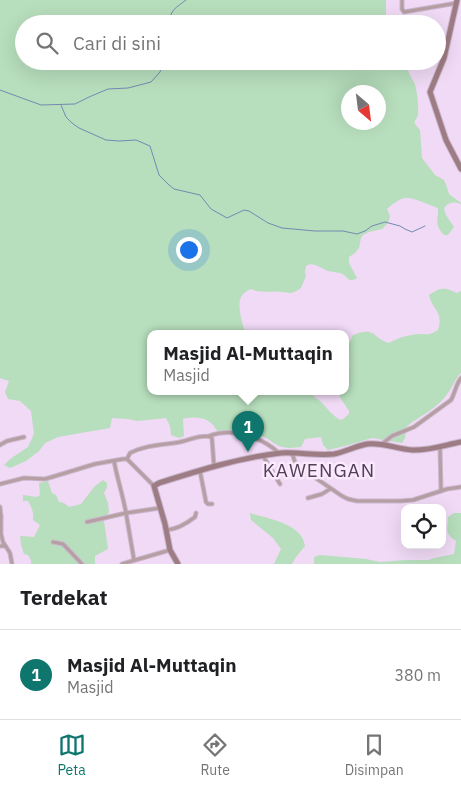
<!DOCTYPE html>
<html lang="id">
<head>
<meta charset="utf-8">
<style>
  body { margin:0; font-family:"IBM Plex Sans",sans-serif; background:#f2f2f2; color:#202124 }
  .controls { position:absolute; right:15px; bottom:15px; display:grid; overflow:hidden; border-radius:10px; box-shadow:0 5px 20px #0002 }
  .controls button { width:45px; height:45px; display:grid; place-items:center; padding:0; border:0; border-bottom:1px solid #e0e0e0; background:#fff; color:#202124; font:25px sans-serif }
  .compass { position:absolute; left:341px; top:85px; width:45px; height:45px; border-radius:50%; background:#fff; box-shadow:0 5px 20px #0002; rotate:152deg }
  .you { position:absolute; left:188px; top:249px; width:18px; height:18px; margin:-12px; border:4px solid #fff; border-radius:50%; background:#1a73e8; box-shadow:0 0 0 8px #1a73e833 }
  .badge { display:grid; place-items:center; width:32px; height:32px; border-radius:50%; background:#0f766e; color:#fff; font-size:16px; font-weight:700 }
  .pin { position:absolute; translate:-50% -41px; filter:drop-shadow(0 1px 2px #0008) }
  .pin::after { content:''; position:absolute; top:26px; width:18px; height:15px; background:inherit; clip-path:polygon(0 0,100% 0,50% 100%) }
  .popup { position:absolute; left:147px; top:330px; width:202px; height:65px; box-sizing:border-box; display:grid; place-content:center; border-radius:10px; background:#fff; filter:drop-shadow(0 1px 4px #0005); font-size:16px; white-space:nowrap; color:#757577 }
  .popup b { font-size:19px; color:#202124 }
  .popup::after { content:''; position:absolute; left:50%; top:100%; margin-left:-10px; border:10px solid transparent; border-top-color:#fff }
  .list { margin:0; padding:0; list-style:none }
  h2 { display:flex; justify-content:space-between; align-items:center; height:65px; margin:0; padding:0 20px; font-size:21px }
  h2 small { font-size:16px; font-weight:400; color:#757577 }
  .list li { display:grid; grid-template-columns:32px 1fr auto; gap:15px; align-items:center; box-sizing:border-box; height:90px; padding:0 20px; border-top:1px solid #e0e0e0 }
  .list b { display:block; font-size:19px; white-space:nowrap }
  .list p { margin:0; font-size:16px; white-space:nowrap; color:#757577 }
  .list em { font-size:16px; font-style:normal; color:#757577 }
  .icon { flex:none; width:28px; height:28px; fill:none; stroke:currentColor; stroke-width:2; stroke-linecap:round; stroke-linejoin:round }
  .map { position:relative; flex:none; width:461px; height:564px; overflow:hidden }
  .search { position:absolute; background:#fff; box-shadow:0 5px 20px #0002; left:15px; right:15px; top:15px; height:55px; display:flex; align-items:center; gap:12px; box-sizing:border-box; padding:0 18px; border-radius:28px; color:#757577; font-size:19px }
  .sheet { height:155px; background:#fff }
  nav { display:flex; justify-content:space-around; align-items:center; box-sizing:border-box; height:70px; border-top:1px solid #e0e0e0; background:#fff; font-size:14px; color:#757577 }
  nav a { display:grid; justify-items:center; gap:2px }
  nav .on { color:#0f766e }
  .map>svg:first-child { display:block }
  .green { fill:#b7debd; fill-rule:evenodd }
  .lines { fill:none; stroke-linecap:round; stroke-linejoin:round }
  .stream { stroke:#758ab1; stroke-width:1 }
  .street-casing { stroke:#c9b6cd; stroke-width:5 }
  .secondary-casing { stroke:#c9b6cd; stroke-width:7 }
  .street { stroke:#b69ea2; stroke-width:3 }
  .secondary { stroke:#9e7c83; stroke-width:5 }
  .labels { text-anchor:middle; stroke-width:5; stroke-linejoin:round; paint-order:stroke }
  .quarter-label { font-size:19px; letter-spacing:1px; fill:#524056; stroke:#fbe9fe }
</style>
</head>
<body>
<div class="map">
<svg width="461" height="564" viewBox="0 0 461 564">
  <rect width="100%" height="100%" fill="#f0daf5"/>
  <g class="green">
    <path d="M0 0H386V24H24V61L405 62C407 66 408 70 409 73 411 77 413 81 415 84 417 92 419 105 418 113 418 122 409 119 420 130L422 158 435 175 444 180 447 187 449 194 461 203V204C454 201 447 202 444 209L446 215 454 227 448 235H444C433 223 439 220 438 208 429 205 414 197 405 198 399 199 391 205 387 209L390 216 388 223 382 229 369 232 363 235 361 238 359 248 355 253 349 257V263L357 278C347 284 348 275 340 273 336 272 332 272 328 271 320 268 313 261 306 266L305 273 306 276 301 288C298 290 294 293 290 293 287 293 286 292 283 292 272 290 261 294 251 289 247 291 243 293 241 297 237 304 242 326 246 333H150V391H312C314 400 317 397 322 403 328 409 332 415 340 420L343 419 349 414V411L336 391H346V376C353 367 348 357 348 347 349 343 351 339 353 335 376 326 372 338 389 343 397 338 408 335 418 334 428 334 428 336 438 330 444 311 432 310 429 295 441 287 444 287 457 293L461 291V373C455 379 453 386 448 393 438 408 420 416 407 426L405 438 402 443 372 438 345 446 328 450 323 445 321 437 305 439 301 447C292 448 286 449 277 445 273 443 269 439 264 437 248 431 233 429 217 431 210 417 197 416 183 419L184 436 179 438 171 435 170 426 166 418 137 421 128 419 112 418 110 428 58 437 45 443 39 451 26 461 10 468 4 465 10 459 28 447 34 434 31 411 20 401 8 399 5 392 9 381 0 378ZM348 92H378V122H348Z"/>
    <path d="M103 480 107 483V487L104 493 108 503 109 512 104 521 108 549 95 556V564H31V560L28 555 24 554 21 545 20 536 34 537 40 525 33 520C34 513 32 508 28 501H23V495L37 497 40 495 39 483 48 481 52 493 56 495 59 502 64 503 69 507 81 504 95 486Z"/>
    <path d="M250 513C268 519 302 523 305 546L296 557 292 564H274L281 549 273 538 251 520Z"/>
    <path d="M454 513H461V564H314V557L320 555 366 559 380 562 407 560H428L434 558 454 554 456 541C444 533 448 530 448 517Z"/>
  </g>
  <g class="lines">
    <g class="stream">
      <path d="M169 24C170 9 176 8 186 0"/>
      <polyline points="0,90 41,105 75,104 89,97 108,89 128,88 151,82 160,72 163,61"/>
      <polyline points="61,105 66,117 72,123 79,128 106,140 119,141 136,140 150,146 159,175 168,184 174,189 200,195 211,209 227,218 244,210 249,211 268,223 282,228 315,231 343,231 357,234 365,231 372,226 385,222 400,226 405,229 412,232 425,226"/>
    </g>
    <g class="street-casing">
      <g id="street">
        <polyline points="402,0 402,9 404,12 457,3"/>
        <path d="M209 436C233 427 261 437 279 453"/>
        <path d="M382 444 392 436 414 427 451 400C455 393 456 384 461 378"/>
        <polyline points="0,445 7,441 24,437"/>
        <polyline points="440,447 441,491"/>
        <polyline points="292,453 295,462 301,468 342,496 348,499 357,501 400,501 413,500 447,489 461,487"/>
        <polyline points="263,456 280,484"/>
        <path d="M127 459 130 453C145 445 163 445 180 442 189 440 202 434 211 437L212 439 214 466"/>
        <polyline points="200,471 206,502 208,504 212,504"/>
        <polyline points="0,484 24,478 45,479 52,477 95,464 123,459 127,459 154,486"/>
        <polyline points="308,498 322,494 330,489"/>
        <polyline points="0,507 1,517"/>
        <polyline points="0,518 1,517 1,534 3,542 10,553 12,564"/>
        <path d="M87 522 126 513C123 495 117 478 114 461"/>
        <path d="M167 530C178 529 186 524 195 517L196 513"/>
        <polyline points="53,542 63,544 82,564"/>
        <polyline points="0,546 5,546"/>
        <polyline points="134,560 126,513 160,508"/>
        <polyline points="122,564 170,550"/>
      </g>
    </g>
    <g class="secondary-casing">
      <g id="secondary">
        <polyline points="457,0 444,58 430,92 446,140 461,169"/>
        <path d="M178 564 170 550 165 524 154 486 159 483C197 471 242 457 281 453 299 452 317 456 334 454 345 452 356 446 367 444 382 442 397 449 412 450 428 451 445 445 461 442"/>
      </g>
    </g>
    <use href="#street" class="street"/>
    <use href="#secondary" class="secondary"/>
  </g>
  <g class="labels">
    <g class="quarter-label">
      <text x="319" y="477">KAWENGAN</text>
    </g>
  </g>
</svg>
<div class="controls">
<button><svg class="icon" aria-label="locate" viewBox="0 0 24 24"><circle cx="12" cy="12" r="6"/><path d="M12 2v4M12 18v4M2 12h4M18 12h4"/></svg></button>
</div>
<svg class="compass" viewBox="-18 -18 36 36"><path d="M0-13l5 13h-10z" fill="#e53935"/><path d="M0 13l5-13h-10z" fill="#757577"/></svg>
<div class="you"></div>
<div class="pin badge" style="left:248px;top:452px">1</div>
<div class="popup"><b>Masjid Al-Muttaqin</b>Masjid</div>
<div class="search"><svg class="icon" aria-label="search" viewBox="0 0 24 24"><circle cx="10" cy="10" r="6"/><path d="M15 15l6 6"/></svg>Cari di sini</div>
</div>
<section class="sheet">
<h2>Terdekat<small></small></h2>
<ul class="list">
<li><span class="badge">1</span><div><b>Masjid Al-Muttaqin</b><p>Masjid</p></div><em>380 m</em></li>
</ul>
</section>
<nav>
<a class="on"><svg class="icon" aria-label="map" viewBox="0 0 24 24"><path d="M3 6l6-2 6 2 6-2v14l-6 2-6-2-6 2zM9 4v14M15 6v14"/></svg>Peta</a>
<a><svg class="icon" aria-label="directions" viewBox="0 0 24 24"><path d="M12 3l9 9-9 9-9-9zM9 14v-3h6M13 9l2 2-2 2"/></svg>Rute</a>
<a><svg class="icon" aria-label="saved" viewBox="0 0 24 24"><path d="M7 4h10v16l-5-4-5 4z"/></svg>Disimpan</a>
</nav>
</body>
</html>
